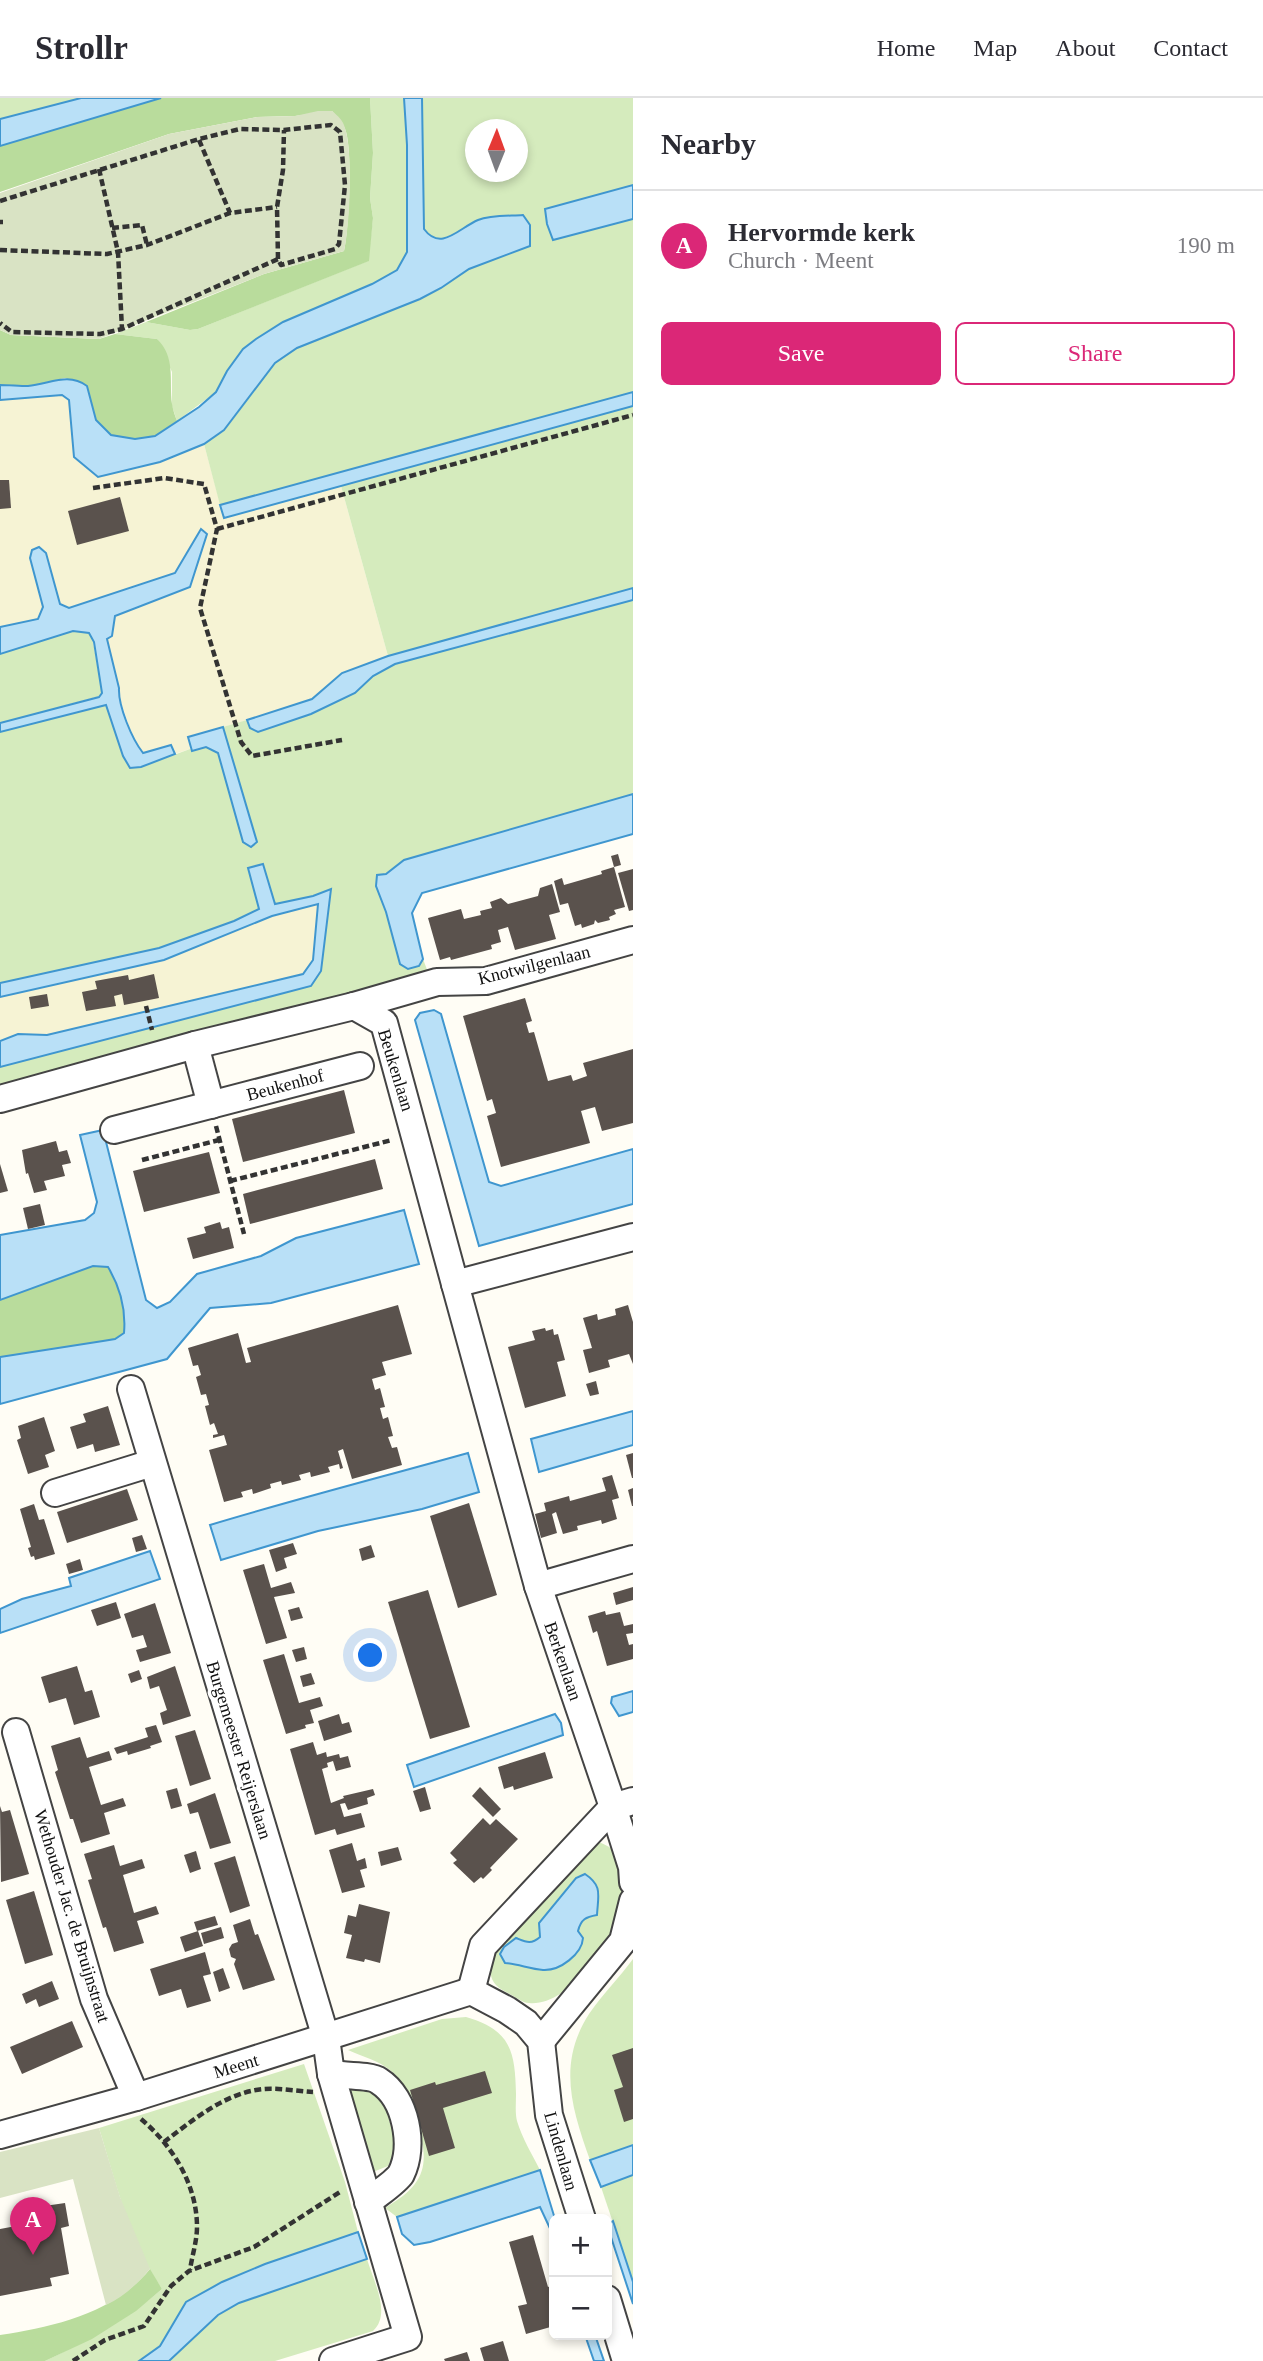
<!DOCTYPE html>
<html lang="en">
<head>
<meta charset="utf-8">
<style>
  body { margin:0; font-family:Georgia,serif; background:#f2f2f3; color:#2b2b33 }
  .controls { position:absolute; right:21px; bottom:21px; display:grid; overflow:hidden; border-radius:10px; box-shadow:0 4px 10px #0003 }
  .controls button { width:63px; height:63px; display:grid; place-items:center; padding:0; border:0; border-bottom:2px solid #e1e1e2; background:#fff; color:#2b2b33; font:35px sans-serif }
  .compass { position:absolute; left:465px; top:21px; width:63px; height:63px; border-radius:50%; background:#fff; box-shadow:0 4px 10px #0003; rotate:1deg }
  .you { position:absolute; left:371px; top:1558px; width:24px; height:24px; margin:-18px; border:5px solid #fff; border-radius:50%; background:#1a73e8; box-shadow:0 0 0 10px #1a73e833 }
  .badge { display:grid; place-items:center; width:46px; height:46px; border-radius:50%; background:#db2777; color:#fff; font-size:23px; font-weight:700 }
  .pin { position:absolute; translate:-50% -58px; filter:drop-shadow(0 2px 4px #0008) }
  .pin::after { content:''; position:absolute; top:37px; width:24px; height:21px; background:inherit; clip-path:polygon(0 0,100% 0,50% 100%) }
  .list { margin:0; padding:0; list-style:none }
  h2 { display:flex; justify-content:space-between; align-items:center; height:91px; margin:0; padding:0 28px; font-size:30px }
  h2 small { font-size:23px; font-weight:400; color:#7c7c81 }
  .list li { display:grid; grid-template-columns:46px 1fr auto; gap:21px; align-items:center; box-sizing:border-box; height:112px; padding:0 28px; border-top:2px solid #e1e1e2 }
  .list b { display:block; font-size:26px; white-space:nowrap }
  .list p { margin:0; font-size:23px; white-space:nowrap; color:#7c7c81 }
  .list em { font-size:23px; font-style:normal; color:#7c7c81 }
  .actions { display:flex; gap:14px; padding:21px 28px }
  .actions a { flex:1; padding:16px 0; border:2px solid #db2777; border-radius:10px; text-align:center; font-size:24px; color:#db2777 }
  .actions .main { background:#db2777; color:#fff }
  .map { position:relative; flex:none; width:633px; height:2263px; overflow:hidden }
  header { display:flex; align-items:center; gap:42px; box-sizing:border-box; height:98px; padding:0 35px; background:#fff; border-bottom:2px solid #e1e1e2 }
  header strong { font-size:33px }
  nav { display:flex; gap:38px; margin-inline-start:auto; font-size:24px }
  main { display:flex }
  aside { flex:1; background:#fff }
  .map>svg:first-child { display:block }
  .farmland { fill:#f6f3d4 }
  .green { fill:#d5ebbd; fill-rule:evenodd }
  .forest { fill:#b9dc9c }
  .cemetery { fill:#d9e3c4 }
  .water { fill:#b9e0f7; stroke:#3f96cf; stroke-width:2 }
  .building { fill:#5a524d }
  .lines { fill:none; stroke-linecap:round; stroke-linejoin:round }
  .minor-casing { stroke:#444; stroke-width:30 }
  .path { stroke:#333; stroke-width:4.5; stroke-dasharray:7 3.5; stroke-linecap:butt }
  .minor { stroke:#fff; stroke-width:26 }
  .labels { text-anchor:middle; stroke-width:7; stroke-linejoin:round; paint-order:stroke }
  .street-label { font-size:18px; fill:#111; stroke:#fff }
</style>
</head>
<body>
<header>
<strong>Strollr</strong>
<nav><a>Home</a><a>Map</a><a>About</a><a>Contact</a></nav>
</header>
<main>
<div class="map">
<svg width="633" height="2263" viewBox="0 0 633 2263">
  <rect width="100%" height="100%" fill="#fffdf5"/>
  <g class="farmland">
    <polygon points="62,297 69,302 74,359 135,371 160,364 204,346 224,420 341,388 388,558 342,575 312,601 290,610 189,639 190,651 175,656 171,647 143,655 134,643 119,598 119,590 106,541 112,538 115,518 190,489 207,435 201,431 175,475 69,510 60,506 46,455 30,460 43,509 41,517 38,521 0,529 0,302"/>
    <polygon points="318,806 313,863 303,876 47,937 18,936 0,943 0,899 164,862 272,818"/>
  </g>
  <g class="green">
    <polygon points="0,0 81,0 0,21"/>
    <polygon points="370,0 404,0 407,47 407,154 397,172 372,186 283,224 256,241 243,251 227,273 216,294 177,323 172,308 172,274 157,241 115,236 146,224 190,232 198,231 368,163 373,120 370,100 373,55"/>
    <path d="M422 0H633V87L546 112 553 142 633 121V294L220 407 204 346 225 332 275 265 297 250 420 201 441 190 469 171 530 148 448 139C436 143 431 141 424 132ZM475 32H517V74H475Z"/>
    <polygon points="633,308 633,490 388,558 341,388"/>
    <polygon points="633,502 633,696 404,762 376,788 408,871 419,868 423,861 429,877 351,895 0,986 0,969 311,887 321,873 330,791 313,798 275,806 263,767 248,770 259,811 234,823 159,850 0,885 0,634 106,607 114,631 141,669 190,651 193,653 206,649 218,655 243,744 251,749 257,744 223,629 247,622 250,630 311,616 355,595 373,578 395,566"/>
    <polygon points="73,533 89,535 93,544 102,595 100,598 0,625 0,556"/>
    <path d="M601 1745C606 1747 612 1750 615 1754 623 1767 624 1802 620 1817 610 1849 567 1909 529 1905 522 1905 513 1897 506 1894 484 1883 490 1868 497 1849L591 1746ZM576 1780 587 1819 581 1824 578 1833 528 1869 520 1866 505 1865 500 1856 535 1844 540 1839Z"/>
    <path d="M633 1861V2047L590 2062C572 2011 557 1966 589 1916 602 1897 619 1880 633 1861Z"/>
    <path d="M466 1919C511 1932 515 1953 516 1996 516 2005 515 2015 517 2023 522 2040 532 2056 540 2072L397 2119 385 2110C428 2085 430 2065 416 2020 410 2001 406 1986 391 1973 380 1963 361 1958 348 1952L442 1921Z"/>
    <path d="M304 1966 345 2084 358 2134 265 2166 222 2184 186 2204 160 2248 139 2263H45C87 2243 126 2222 162 2191 130 2145 115 2082 99 2030Z"/>
    <polygon points="353,1986 382,1998 397,2048 388,2068 373,2074 346,1987"/>
    <polygon points="633,2077 633,2184 601,2089"/>
    <path d="M367 2161C373 2182 392 2216 373 2233L275 2263H169L218 2217 239 2205Z"/>
  </g>
  <g class="forest">
    <path d="M161 0H370L373 55 370 100 373 120 369 163 198 231 190 232 146 224 264 176 344 153C349 132 353 49 345 31 343 25 336 18 332 13L295 18 257 19 169 36 0 94V48Z"/>
    <path d="M0 232 11 237 99 241 115 236 157 241C176 259 169 283 172 306 173 312 175 318 177 323L155 338 135 341 111 337 96 322 87 288 65 280 29 288 0 287Z"/>
    <path d="M94 1168 108 1169C120 1189 126 1212 124 1235L115 1241 104 1243 0 1259V1202Z"/>
    <path d="M150 2171 162 2191 136 2213 92 2241 45 2263H0V2237C54 2229 114 2215 150 2171Z"/>
  </g>
  <g class="cemetery">
    <path d="M318 13H332C338 18 343 22 345 30 353 54 350 128 344 153L264 176 99 241 11 237 0 232V95L169 36 257 19 295 18Z"/>
    <path d="M99 2030 120 2099 150 2171C137 2186 124 2199 106 2207L73 2081 0 2100V2054Z"/>
  </g>
  <g class="water">
    <polygon points="81,0 161,0 0,48 0,21"/>
    <path d="M404 0H422L424 131C441 154 459 130 478 122 491 117 509 118 523 117L530 127V148L469 171 441 190 420 201 297 250 275 265 224 332 204 346 160 364 98 379 74 359 69 302 62 297 0 302V287C9 287 19 288 28 288 50 286 68 274 87 288L96 322 111 337 135 341 155 338 199 309 216 294 227 273 243 251 256 241 283 224 372 186 397 172 407 154V47Z"/>
    <polygon points="633,87 633,121 553,142 547,126 545,111"/>
    <polygon points="633,294 633,308 224,420 220,407"/>
    <path d="M201 431 207 436 190 489 115 518 112 538 107 541 119 590C118 608 132 641 143 655L171 647 175 656 141 669 130 670 123 658 106 607 0 634V625L99 599 102 595 94 544 89 535 73 533 0 556V529L38 521 43 509 30 460 32 452 39 449 46 455 60 506 69 510 175 475Z"/>
    <polygon points="633,490 633,502 395,566 373,578 355,595 311,616 258,634 250,630 247,622 312,601 342,575 388,558"/>
    <polygon points="223,629 257,744 251,749 243,744 218,655 206,649 192,653 188,639"/>
    <polygon points="633,696 633,736 422,795 412,815 423,861 419,868 408,871 400,866 386,814 376,788 377,777 386,776 404,762"/>
    <polygon points="263,766 275,806 313,798 331,791 321,873 311,888 0,969 0,943 18,936 47,937 303,876 313,862 318,806 272,818 164,862 0,899 0,885 159,850 234,823 259,811 248,770"/>
    <polygon points="434,912 441,916 489,1084 501,1088 633,1051 633,1106 479,1148 415,922 420,915"/>
    <path d="M103 1032 146 1202 157 1210 170 1204 197 1176 261 1158 296 1140 404 1112 419 1166 271 1205 210 1210 167 1261 0 1306V1259L103 1243 115 1241 124 1235C126 1212 120 1189 108 1169L93 1168 0 1202V1137L85 1122 94 1115 97 1104 80 1037Z"/>
    <polygon points="633,1313 633,1347 539,1374 531,1341"/>
    <path d="M468 1355 479 1394 422 1411 318 1433 221 1462 210 1427C296 1401 382 1379 468 1355Z"/>
    <polygon points="150,1453 160,1481 0,1535 0,1511 22,1501 71,1488 69,1480"/>
    <polygon points="633,1593 633,1614 619,1618 611,1605 612,1599"/>
    <polygon points="555,1616 561,1625 563,1637 414,1689 407,1667"/>
    <path d="M585 1776C603 1788 598 1797 597 1817 586 1819 581 1821 578 1833L583 1840C582 1856 560 1873 543 1872 530 1871 518 1866 505 1865L500 1856 504 1849 516 1840C526 1844 531 1847 540 1839L539 1825 576 1780Z"/>
    <polygon points="633,2047 633,2077 601,2089 590,2062"/>
    <polygon points="540,2072 555,2121 554,2139 540,2109 430,2144 414,2147 402,2136 397,2119"/>
    <polygon points="613,2123 633,2184 633,2206 607,2127"/>
    <polygon points="358,2134 367,2161 239,2205 218,2217 169,2263 139,2263 160,2248 186,2204 222,2184 265,2166"/>
    <polygon points="585,2237 595,2237 604,2263 594,2263"/>
  </g>
  <g class="building">
    <polygon points="0,382 9,382 11,410 0,411"/>
    <polygon points="120,399 129,433 77,447 68,413"/>
    <polygon points="618,756 621,767 614,769 611,758"/>
    <polygon points="614,769 625,809 614,812 616,816 609,819 610,822 598,825 595,822 594,826 582,830 581,826 575,828 568,805 560,807 554,783 562,780 564,787 602,776 601,773"/>
    <polygon points="633,771 633,812 629,813 618,775"/>
    <polygon points="552,786 560,814 549,817 556,841 515,852 508,829 498,832 501,844 491,847 492,851 451,862 450,859 440,862 428,820 461,811 464,821 481,817 480,813 492,810 490,804 501,800 508,806 538,798 540,790"/>
    <polygon points="154,876 159,900 124,907 122,896 114,898 116,908 86,913 82,894 97,891 95,883 128,877 129,882"/>
    <polygon points="47,896 49,908 31,911 29,899"/>
    <polygon points="525,900 532,923 526,925 529,935 534,934 548,983 571,977 573,983 587,978 583,965 633,951 633,1025 602,1033 595,1009 581,1013 590,1045 501,1069 487,1018 496,1015 492,1001 487,1003 463,918"/>
    <polygon points="344,992 355,1035 243,1064 232,1021"/>
    <polygon points="56,1043 59,1054 67,1052 71,1065 62,1067 65,1078 44,1083 47,1092 34,1095 28,1075 26,1076 22,1052"/>
    <polygon points="209,1054 220,1095 144,1114 133,1073"/>
    <polygon points="375,1061 383,1091 250,1126 243,1096"/>
    <polygon points="0,1066 8,1093 0,1095"/>
    <polygon points="40,1106 45,1127 28,1131 23,1110"/>
    <polygon points="220,1124 222,1131 229,1129 234,1150 193,1161 187,1140 206,1135 204,1129"/>
    <polygon points="398,1207 412,1256 382,1264 386,1277 372,1281 375,1292 380,1290 385,1309 380,1310 383,1321 388,1319 393,1338 388,1339 392,1350 397,1349 402,1367 352,1381 343,1351 338,1353 343,1370 340,1371 339,1366 328,1369 330,1374 311,1379 310,1374 299,1377 301,1382 282,1387 281,1383 270,1386 271,1390 253,1396 252,1391 241,1394 243,1399 224,1404 209,1352 227,1347 224,1337 213,1340 213,1337 218,1336 214,1325 210,1327 205,1308 209,1307 206,1296 201,1297 196,1279 201,1277 198,1267 193,1268 188,1250 238,1235 246,1265 251,1264 247,1250"/>
    <polygon points="628,1207 633,1224 633,1266 629,1256 608,1262 610,1269 589,1275 583,1252 592,1250 583,1220 597,1216 598,1222 616,1217 615,1211"/>
    <polygon points="545,1230 546,1233 553,1231 554,1237 558,1236 565,1262 557,1264 566,1298 525,1310 508,1249 535,1242 532,1233"/>
    <polygon points="596,1283 599,1296 590,1298 586,1286"/>
    <polygon points="108,1308 120,1347 95,1354 93,1346 77,1351 70,1329 86,1324 83,1316"/>
    <polygon points="44,1319 55,1353 45,1357 49,1369 28,1376 17,1342 21,1340 18,1328"/>
    <polygon points="633,1355 633,1380 632,1380 626,1357"/>
    <polygon points="612,1377 619,1400 612,1402 617,1421 602,1426 601,1422 577,1428 578,1432 563,1436 556,1414 552,1416 557,1435 541,1440 535,1416 546,1413 544,1405 569,1398 570,1403 606,1393 602,1380"/>
    <polygon points="633,1390 633,1408 632,1408 628,1392"/>
    <polygon points="127,1391 138,1422 67,1445 57,1414"/>
    <polygon points="469,1405 497,1497 458,1510 430,1418"/>
    <polygon points="34,1406 39,1422 44,1421 55,1456 35,1462 34,1458 31,1459 28,1450 31,1449 20,1411"/>
    <polygon points="142,1437 147,1451 136,1454 132,1440"/>
    <polygon points="293,1445 297,1456 284,1460 287,1470 276,1474 269,1452"/>
    <polygon points="371,1447 375,1459 362,1463 359,1451"/>
    <polygon points="80,1461 83,1472 69,1476 66,1466"/>
    <polygon points="264,1466 271,1490 291,1484 295,1495 274,1499 287,1540 266,1546 243,1472"/>
    <polygon points="633,1489 633,1502 616,1507 613,1495"/>
    <polygon points="428,1492 470,1629 430,1641 388,1504"/>
    <polygon points="116,1504 121,1520 97,1528 91,1512"/>
    <polygon points="155,1505 171,1555 140,1564 136,1552 147,1549 143,1537 132,1540 124,1516"/>
    <polygon points="299,1509 303,1520 291,1523 288,1512"/>
    <polygon points="605,1513 606,1517 620,1514 624,1528 633,1526 633,1535 626,1536 629,1547 633,1546 633,1561 607,1568 597,1533 593,1535 588,1518"/>
    <polygon points="304,1549 307,1561 296,1564 292,1552"/>
    <polygon points="284,1556 299,1605 320,1599 323,1608 310,1612 314,1625 305,1627 306,1630 286,1636 263,1562"/>
    <polygon points="77,1568 85,1594 92,1592 100,1619 74,1627 66,1600 49,1605 41,1579"/>
    <polygon points="175,1568 191,1618 163,1627 160,1615 167,1612 159,1588 150,1591 147,1579"/>
    <polygon points="139,1572 142,1581 131,1585 128,1576"/>
    <polygon points="311,1575 315,1586 303,1589 300,1578"/>
    <polygon points="339,1616 342,1626 349,1624 352,1634 324,1643 318,1623"/>
    <polygon points="156,1627 162,1644 150,1648 151,1650 128,1657 127,1653 117,1656 114,1650 148,1639 145,1630"/>
    <polygon points="195,1632 211,1681 190,1688 175,1638"/>
    <polygon points="80,1639 87,1660 109,1653 112,1662 89,1669 101,1707 123,1700 126,1708 104,1715 110,1736 81,1745 73,1721 70,1721 55,1674 58,1672 51,1648"/>
    <polygon points="313,1644 317,1657 326,1654 327,1659 339,1656 340,1660 348,1658 351,1669 336,1673 333,1663 327,1665 328,1669 322,1671 331,1705 344,1700 343,1698 373,1691 375,1697 367,1700 368,1706 348,1712 345,1705 340,1706 344,1719 361,1715 365,1729 337,1737 335,1731 315,1737 290,1651"/>
    <polygon points="545,1654 553,1680 514,1692 513,1688 504,1691 498,1669"/>
    <polygon points="425,1689 431,1711 420,1714 413,1693"/>
    <polygon points="480,1689 501,1711 493,1719 472,1698"/>
    <polygon points="177,1690 182,1708 171,1711 166,1693"/>
    <polygon points="215,1695 231,1745 210,1751 198,1714 190,1716 187,1706"/>
    <polygon points="0,1708 2,1714 10,1712 29,1776 1,1784"/>
    <polygon points="483,1720 490,1727 496,1721 518,1741 490,1770 492,1772 483,1781 481,1779 474,1785 453,1765 457,1762 450,1755"/>
    <polygon points="352,1745 357,1763 365,1760 367,1770 360,1772 365,1789 342,1795 329,1752"/>
    <polygon points="114,1747 120,1768 142,1761 145,1770 123,1777 134,1815 156,1808 159,1816 137,1823 144,1845 114,1854 106,1829 103,1830 88,1782 92,1781 84,1756"/>
    <polygon points="398,1749 402,1762 381,1768 378,1754"/>
    <polygon points="196,1753 201,1771 190,1775 184,1757"/>
    <polygon points="235,1758 250,1808 230,1815 214,1765"/>
    <polygon points="34,1793 53,1857 25,1866 6,1802"/>
    <polygon points="359,1806 390,1814 380,1865 365,1861 364,1864 346,1860 352,1837 344,1835 348,1817 356,1819"/>
    <polygon points="215,1818 218,1827 197,1833 194,1824"/>
    <polygon points="250,1821 255,1837 258,1836 275,1882 243,1892 234,1866 236,1861 231,1859 229,1851 232,1846 238,1844 233,1827"/>
    <polygon points="221,1829 224,1840 204,1846 201,1835"/>
    <polygon points="198,1833 203,1848 185,1854 180,1839"/>
    <polygon points="205,1854 211,1876 203,1878 211,1903 187,1910 181,1891 159,1898 150,1871"/>
    <polygon points="223,1870 230,1890 219,1894 213,1874"/>
    <polygon points="52,1883 59,1901 39,1909 36,1901 26,1906 22,1896"/>
    <polygon points="72,1923 83,1949 22,1976 10,1949"/>
    <polygon points="633,1950 633,2021 624,2024 614,1992 623,1989 612,1957"/>
    <polygon points="485,1973 492,1995 443,2010 455,2050 429,2058 410,1992 435,1984 436,1987"/>
    <polygon points="65,2105 69,2128 61,2130 69,2176 50,2180 52,2188 0,2198 0,2131 27,2126 24,2111"/>
    <polygon points="533,2137 548,2189 553,2187 554,2191 554,2228 526,2236 518,2208 527,2206 509,2144"/>
    <polygon points="503,2243 509,2263 484,2263 480,2250"/>
    <polygon points="467,2254 470,2263 445,2263 444,2261"/>
  </g>
  <g class="lines">
    <g class="minor-casing">
      <g id="minor">
        <polyline points="354,908 437,884 486,883 633,842"/>
        <polyline points="195,947 211,1007"/>
        <polyline points="0,1001 195,947 354,908 384,925 455,1186 633,1139"/>
        <polyline points="114,1032 360,968"/>
        <polyline points="455,1186 538,1488 613,1709 632,1769 633,1784"/>
        <polyline points="131,1291 326,1940 331,1976 408,2239 333,2263"/>
        <polyline points="55,1395 152,1365"/>
        <polyline points="538,1488 633,1461"/>
        <polyline points="16,1634 94,1901 136,1999"/>
        <polyline points="471,1893 507,1912 526,1925 541,1943 549,2017 582,2121"/>
        <polyline points="471,1893 483,1848 613,1709 633,1703"/>
        <polyline points="541,1943 623,1843 633,1803"/>
        <path d="M331 1976C342 1978 371 1977 379 1983 406 2000 415 2048 401 2076 396 2084 376 2097 368 2104"/>
        <polyline points="0,2037 136,1999 471,1893"/>
        <polyline points="607,2201 626,2263"/>
      </g>
    </g>
    <g class="path">
      <polyline points="199,42 230,115"/>
      <polyline points="99,71 118,154 122,231"/>
      <polyline points="0,103 199,41 240,31 284,32 331,27 340,34 345,87 339,146 335,151 281,167 278,161 122,231 100,236 12,234 0,225"/>
      <polyline points="0,124 3,124"/>
      <polyline points="112,130 142,127 147,147"/>
      <polyline points="0,152 107,156 147,147 230,115 277,109"/>
      <polyline points="278,161 277,109 283,72 284,32"/>
      <polyline points="93,390 164,380 204,386 217,431 200,510 241,644 252,658 342,642"/>
      <polyline points="217,431 633,317"/>
      <polyline points="146,908 152,932"/>
      <polyline points="216,1028 244,1136"/>
      <polyline points="142,1062 219,1042"/>
      <polyline points="230,1083 392,1042"/>
      <path d="M141 2021C173 2048 197 2087 197 2129 197 2143 192 2158 190 2172"/>
      <path d="M164 2044C193 2022 226 1994 264 1991 280 1990 297 1993 313 1994"/>
      <polyline points="73,2263 105,2242 144,2228 171,2188 189,2173 254,2149 340,2094"/>
    </g>
    <use href="#minor" class="minor"/>
  </g>
  <g class="labels">
    <g class="street-label">
      <text transform="translate(534 867) rotate(-14)" y="6">Knotwilgenlaan</text>
      <text transform="translate(396 972) rotate(73)" y="6">Beukenlaan</text>
      <text transform="translate(285 987) rotate(-15)" y="6">Beukenhof</text>
      <text transform="translate(563 1563) rotate(71)" y="6">Berkenlaan</text>
      <text transform="translate(239 1652) rotate(73)" y="6">Burgemeester Reijerslaan</text>
      <text transform="translate(72 1818) rotate(73)" y="6">Wethouder Jac. de Bruijnstraat</text>
      <text transform="translate(236 1968) rotate(-17)" y="6">Meent</text>
      <text transform="translate(561 2053) rotate(74)" y="6">Lindenlaan</text>
    </g>
  </g>
</svg>
<div class="controls">
<button>+</button>
<button>−</button>
</div>
<svg class="compass" viewBox="-18 -18 36 36"><path d="M0-13l5 13h-10z" fill="#e53935"/><path d="M0 13l5-13h-10z" fill="#7c7c81"/></svg>
<div class="you"></div>
<div class="pin badge" style="left:33px;top:2157px">A</div>
</div>
<aside>
<h2>Nearby<small></small></h2>
<ul class="list">
<li><span class="badge">A</span><div><b>Hervormde kerk</b><p>Church · Meent</p></div><em>190 m</em></li>
</ul>
<div class="actions"><a class="main">Save</a><a>Share</a></div>
</aside>
</main>
</body>
</html>
